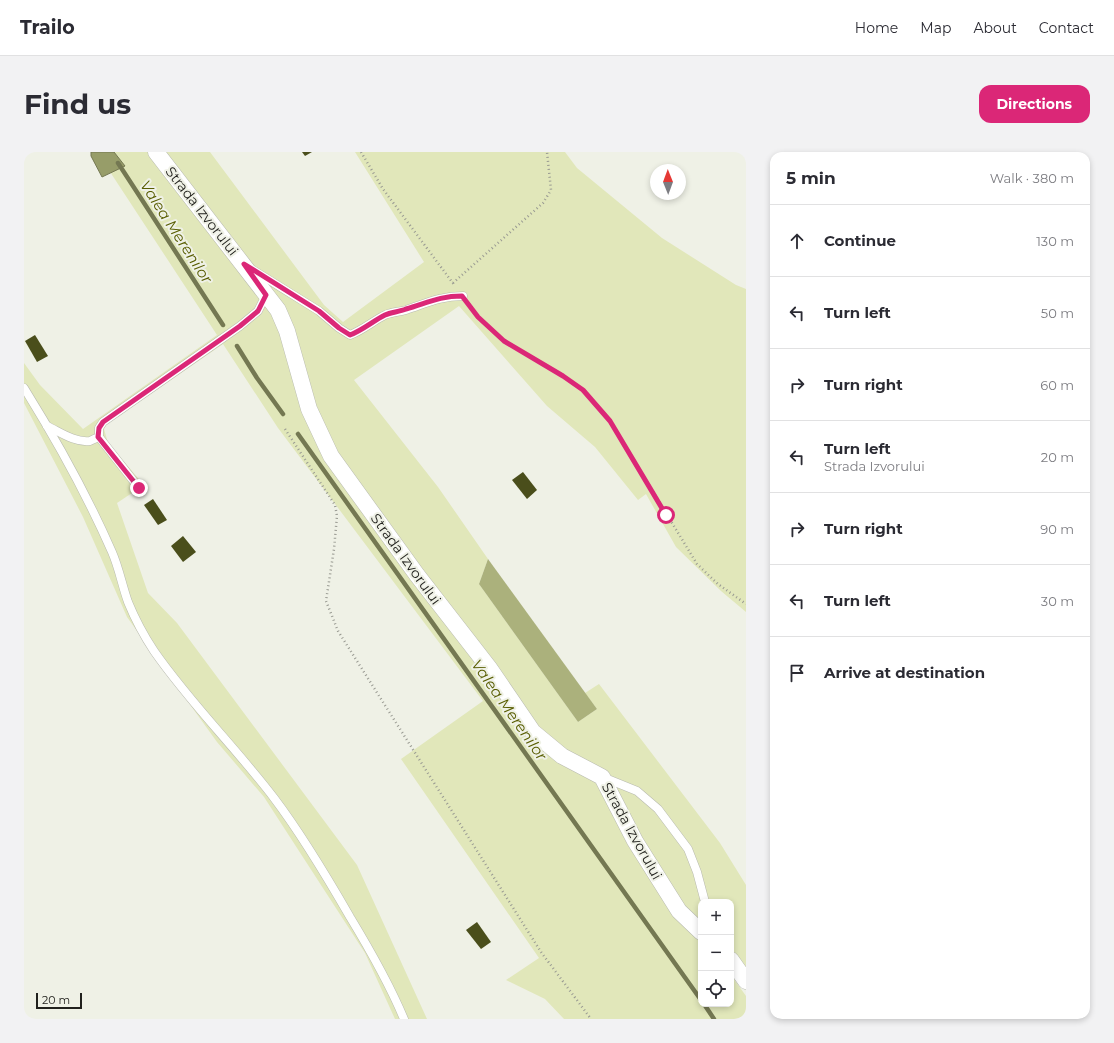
<!DOCTYPE html>
<html lang="en">
<head>
<meta charset="utf-8">
<style>
  body { margin:0; font-family:Montserrat,sans-serif; background:#f2f2f3; color:#2b2b33 }
  .controls { position:absolute; right:12px; bottom:12px; display:grid; overflow:hidden; border-radius:8px; box-shadow:0 2px 6px #0003 }
  .controls button { width:36px; height:36px; display:grid; place-items:center; padding:0; border:0; border-bottom:1px solid #e1e1e2; background:#fff; color:#2b2b33; font:20px sans-serif }
  .compass { position:absolute; left:626px; top:12px; width:36px; height:36px; border-radius:50%; background:#fff; box-shadow:0 2px 6px #0003; rotate:359deg }
  .scale { position:absolute; left:12px; bottom:10px; width:46px; box-sizing:border-box; padding-left:4px; border:2px solid #21211d; border-top:0; font-size:11px; line-height:14px; white-space:nowrap; color:#21211d; -webkit-text-stroke:3px #eff1e6; paint-order:stroke }
  .stop { position:absolute; width:12px; height:12px; margin:-9px; border:3px solid #db2777; border-radius:50%; background:#fff }
  .stop.end { background:#db2777; border-color:#fff; box-shadow:0 1px 4px #0008 }
  .list { margin:0; padding:0; list-style:none }
  h2 { display:flex; justify-content:space-between; align-items:center; height:52px; margin:0; padding:0 16px; font-size:17px }
  h2 small { font-size:13px; font-weight:400; color:#7c7c81 }
  .list li { display:grid; grid-template-columns:26px 1fr auto; gap:12px; align-items:center; box-sizing:border-box; height:72px; padding:0 16px; border-top:1px solid #e1e1e2 }
  .list b { display:block; font-size:15px; white-space:nowrap }
  .list p { margin:0; font-size:13px; white-space:nowrap; color:#7c7c81 }
  .list em { font-size:13px; font-style:normal; color:#7c7c81 }
  .icon { flex:none; width:22px; height:22px; fill:none; stroke:currentColor; stroke-width:2; stroke-linecap:round; stroke-linejoin:round }
  .map { position:relative; flex:none; width:722px; height:867px; overflow:hidden; border-radius:12px }
  header { display:flex; align-items:center; gap:24px; box-sizing:border-box; height:56px; padding:0 20px; background:#fff; border-bottom:1px solid #e1e1e2 }
  header strong { font-size:19px }
  nav { display:flex; gap:22px; margin-inline-start:auto; font-size:14px }
  .intro { display:flex; align-items:center; justify-content:space-between; box-sizing:border-box; height:96px; padding:0 24px }
  h1 { margin:0; font-size:28px }
  .button { padding:10px 18px; border-radius:12px; background:#db2777; color:#fff; font-size:14px; font-weight:700 }
  main { display:flex; gap:24px; padding:0 24px }
  aside { flex:1; background:#fff; border-radius:12px; box-shadow:0 2px 6px #0003 }
  .map>svg:first-child { display:block }
  .green { fill:#e1e7ba }
  .forest { fill:#abb17c }
  .water { fill:#979d69; stroke:#747852 }
  .lines { fill:none; stroke-linecap:round; stroke-linejoin:round }
  .stream { stroke:#747852; stroke-width:4.5 }
  .building { fill:#4a4e1b }
  .lane-casing { stroke:#b9bbb0; stroke-width:9 }
  .street-casing { stroke:#b9bbb0; stroke-width:17 }
  .path { stroke:#999a92; stroke-width:2.5; stroke-dasharray:1 3; stroke-linecap:butt }
  .lane { stroke:#fff; stroke-width:8 }
  .street { stroke:#fff; stroke-width:16 }
  .route { stroke:#db2777; stroke-width:5 }
  .labels { text-anchor:middle; stroke-width:4; stroke-linejoin:round; paint-order:stroke }
  .street-label { font-size:14px; fill:#21211d; stroke:#eff1e6 }
  .water-label { font-size:15px; font-style:italic; fill:#585d01; stroke:#eff1e6 }
</style>
</head>
<body>
<header>
<strong>Trailo</strong>
<nav><a>Home</a><a>Map</a><a>About</a><a>Contact</a></nav>
</header>
<div class="intro"><h1>Find us</h1><a class="button">Directions</a></div>
<main>
<div class="map">
<svg width="722" height="867" viewBox="0 0 722 867">
  <rect width="100%" height="100%" fill="#eff1e6"/>
  <g class="green">
    <polygon points="73,0 125,0 253,164 289,282 504,581 571,628 677,786 677,852 707,852 707,823 722,844 722,867 540,867 521,847 482,828 515,806 377,607 459,549 254,276 199,192 83,272 80,277 84,291 120,333 93,351 124,441 153,471 333,713 403,867 371,867 341,801 240,645 193,590 103,465 59,365 0,251 0,211 16,233 59,277 193,183"/>
    <polygon points="136,0 186,0 300,153 319,170 400,110 331,0 541,0 553,16 638,86 712,133 722,137 722,460 697,439 652,395 622,342 614,348 571,295 523,254 435,154 330,228 414,335 464,407 455,432 554,570 573,557 561,541 575,532 696,691 722,733 722,820 707,802 707,750 677,750 677,773 659,756 621,699 582,622 540,600 512,576 318,313 289,248 262,162"/>
  </g>
  <polygon class="forest" points="464,407 573,557 554,570 455,432"/>
  <polygon class="water" points="67,0 90,0 101,14 78,25 67,4"/>
  <g class="lines">
    <g class="stream">
      <polyline points="94,11 109,34 199,173"/>
      <polyline points="213,194 233,226 259,262"/>
      <polyline points="274,282 677,848"/>
      <polyline points="680,852 690,867"/>
    </g>
  </g>
  <g class="building">
    <polygon points="278,0 288,0 281,4"/>
    <polygon points="11,183 24,204 13,210 1,189"/>
    <polygon points="499,320 513,338 503,347 488,328"/>
    <polygon points="129,347 143,368 134,373 120,353"/>
    <polygon points="159,384 172,400 159,410 147,394"/>
    <polygon points="453,770 467,790 457,797 442,778"/>
  </g>
  <g class="lines">
    <g class="lane-casing">
      <g id="lane">
        <path d="M229 118 295 159 315 176 326 183C339 178 349 169 361 163 367 160 375 160 382 158 403 151 416 144 439 144"/>
        <path d="M0 236C33 289 63 343 88 400 95 416 98 433 104 450 111 467 120 484 130 499 166 551 212 596 250 646 278 683 303 725 326 765 346 798 365 831 380 867"/>
        <path d="M23 274C36 280 51 291 66 289 68 288 72 286 75 285"/>
        <polyline points="115,336 75,285 75,276 79,270 216,174 234,159 242,143"/>
        <polyline points="581,626 613,639 634,657 664,697 673,720 681,750"/>
      </g>
    </g>
    <g class="street-casing">
      <g id="street">
        <polyline points="132,0 254,158 263,179 285,257 307,304 393,423 466,517 509,580 538,604 578,625 611,689 655,759 677,780"/>
        <polyline points="707,808 722,829"/>
      </g>
    </g>
    <g class="path">
      <polyline points="337,0 359,37 431,134"/>
      <polyline points="429,131 519,51 527,38 523,0"/>
      <polyline points="445,152 454,165 480,189 539,224 559,238 586,269 673,412 694,432 722,452"/>
      <polyline points="261,277 311,353 313,364 310,397 302,449 314,479 517,800 567,867"/>
    </g>
    <use href="#lane" class="lane"/>
    <use href="#street" class="street"/>
  </g>
  <g class="lines">
    <path class="route" d="M115 336 74 285 75 276 79 270 216 174 234 159 242 143 220 112 295 159 315 176 326 183C339 178 349 169 361 163 367 160 375 160 382 157 403 151 416 144 438 144L454 165 480 189 539 224 559 238 586 269 642 363"/>
  </g>
  <g class="labels">
    <g class="street-label">
      <text transform="translate(178 59) rotate(52)" y="5">Strada Izvorului</text>
      <text transform="translate(382 407) rotate(54)" y="5">Strada Izvorului</text>
      <text transform="translate(608 679) rotate(61)" y="5">Strada Izvorului</text>
    </g>
    <g class="water-label">
      <text transform="translate(152 80) rotate(57)" y="5">Valea Merenilor</text>
      <text transform="translate(485 558) rotate(55)" y="5">Valea Merenilor</text>
    </g>
  </g>
</svg>
<div class="controls">
<button>+</button>
<button>−</button>
<button><svg class="icon" aria-label="locate" viewBox="0 0 24 24"><circle cx="12" cy="12" r="6"/><path d="M12 2v4M12 18v4M2 12h4M18 12h4"/></svg></button>
</div>
<svg class="compass" viewBox="-18 -18 36 36"><path d="M0-13l5 13h-10z" fill="#e53935"/><path d="M0 13l5-13h-10z" fill="#7c7c81"/></svg>
<div class="scale">20 m</div>
<div class="stop" style="left:642px;top:363px"></div>
<div class="stop end" style="left:115px;top:336px"></div>
</div>
<aside>
<h2>5 min<small>Walk · 380 m</small></h2>
<ul class="list">
<li><svg class="icon" aria-label="ahead" viewBox="0 0 24 24"><path d="M12 20V5M6 11l6-6 6 6"/></svg><div><b>Continue</b></div><em>130 m</em></li>
<li><svg class="icon" aria-label="left" viewBox="0 0 24 24"><path d="M17 20v-9H6M10 6l-5 5 5 5"/></svg><div><b>Turn left</b></div><em>50 m</em></li>
<li><svg class="icon" aria-label="right" viewBox="0 0 24 24"><path d="M7 20v-9h11M14 6l5 5-5 5"/></svg><div><b>Turn right</b></div><em>60 m</em></li>
<li><svg class="icon" aria-label="left" viewBox="0 0 24 24"><path d="M17 20v-9H6M10 6l-5 5 5 5"/></svg><div><b>Turn left</b><p>Strada Izvorului</p></div><em>20 m</em></li>
<li><svg class="icon" aria-label="right" viewBox="0 0 24 24"><path d="M7 20v-9h11M14 6l5 5-5 5"/></svg><div><b>Turn right</b></div><em>90 m</em></li>
<li><svg class="icon" aria-label="left" viewBox="0 0 24 24"><path d="M17 20v-9H6M10 6l-5 5 5 5"/></svg><div><b>Turn left</b></div><em>30 m</em></li>
<li><svg class="icon" aria-label="arrive" viewBox="0 0 24 24"><path d="M6 21V4h12l-3 4 3 4H6"/></svg><div><b>Arrive at destination</b></div></li>
</ul>
</aside>
</main>
</body>
</html>
